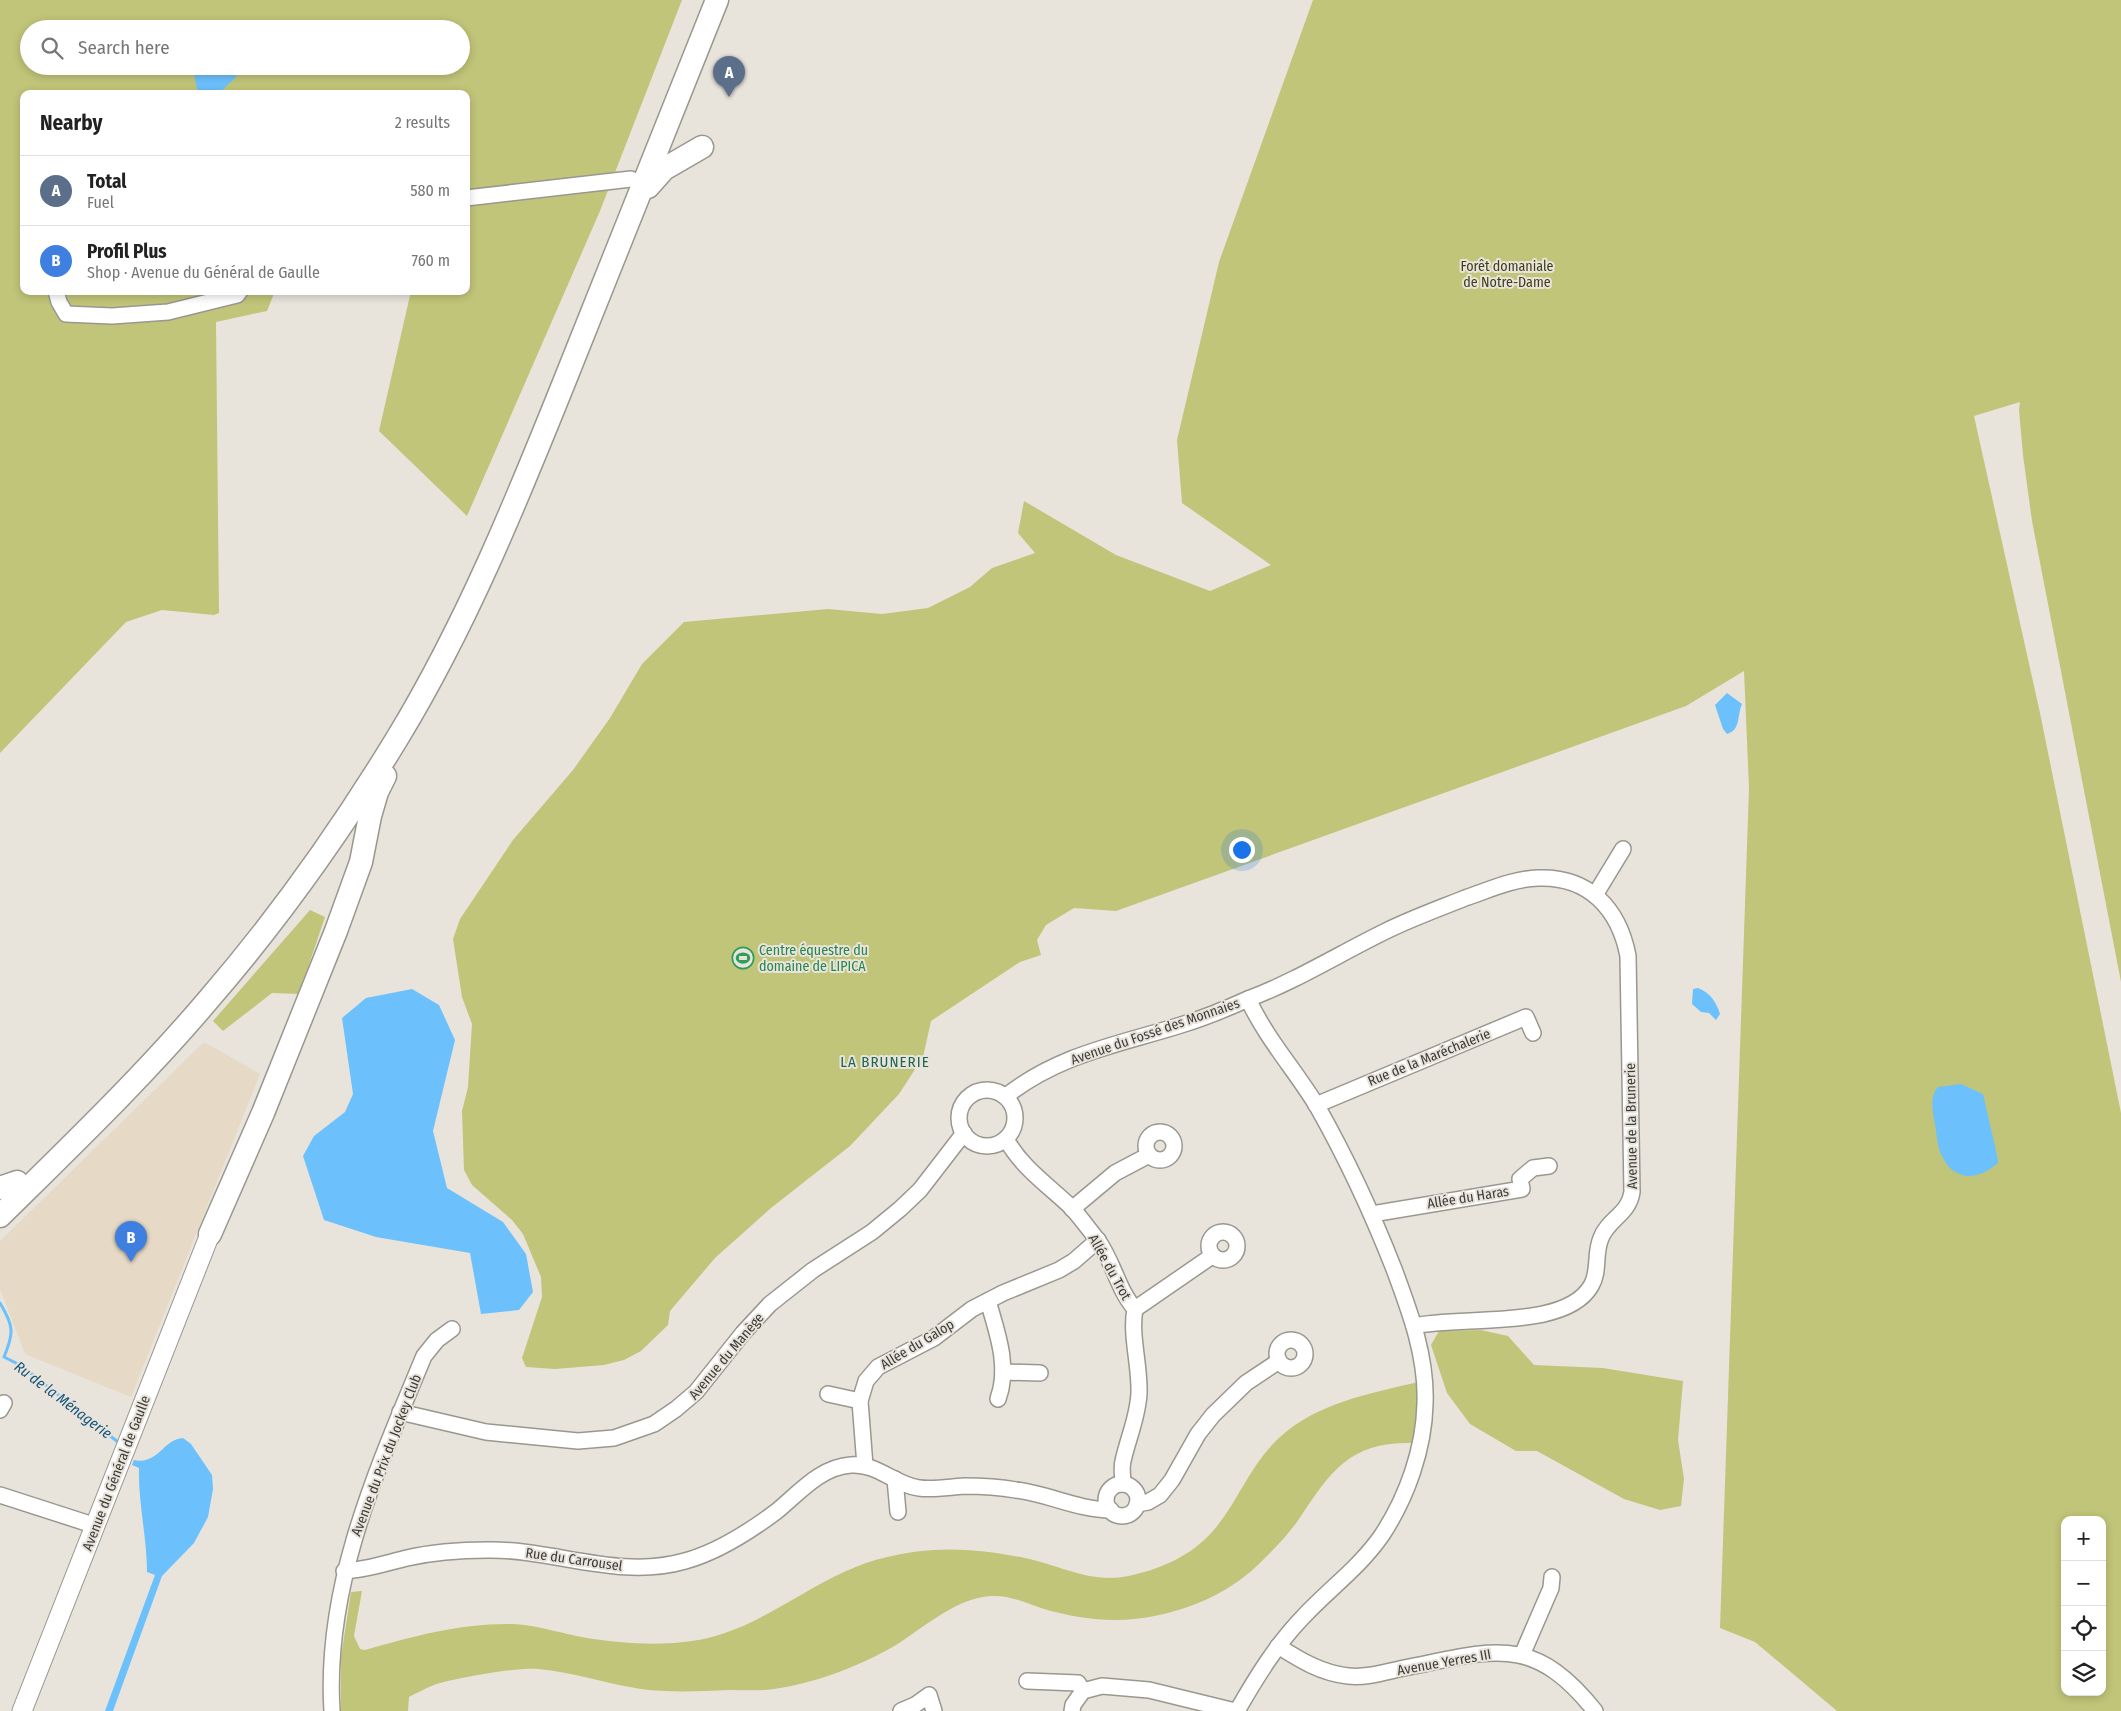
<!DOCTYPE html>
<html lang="en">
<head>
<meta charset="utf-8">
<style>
  body { margin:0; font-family:"Fira Sans Condensed",sans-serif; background:#f2f2f2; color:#222 }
  .controls { position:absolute; right:15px; bottom:15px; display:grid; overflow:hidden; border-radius:10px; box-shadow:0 2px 8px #0003 }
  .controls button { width:45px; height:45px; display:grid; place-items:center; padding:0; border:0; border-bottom:1px solid #e0e0e0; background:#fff; color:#222; font:25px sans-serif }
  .you { position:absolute; left:1241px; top:849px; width:18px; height:18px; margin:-12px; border:4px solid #fff; border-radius:50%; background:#1a73e8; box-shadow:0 0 0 8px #1a73e833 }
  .badge { display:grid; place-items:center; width:32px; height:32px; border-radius:50%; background:#b45309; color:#fff; font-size:16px; font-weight:700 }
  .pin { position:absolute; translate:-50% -41px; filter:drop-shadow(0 1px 2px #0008) }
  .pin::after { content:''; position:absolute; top:26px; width:18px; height:15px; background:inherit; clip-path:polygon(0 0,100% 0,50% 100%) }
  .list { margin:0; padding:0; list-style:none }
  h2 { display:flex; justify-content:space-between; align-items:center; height:65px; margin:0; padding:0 20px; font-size:21px }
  h2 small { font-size:16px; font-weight:400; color:#767676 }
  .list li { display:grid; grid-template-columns:32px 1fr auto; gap:15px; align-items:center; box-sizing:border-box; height:70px; padding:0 20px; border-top:1px solid #e0e0e0 }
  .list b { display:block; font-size:19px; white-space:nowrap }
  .list p { margin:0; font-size:16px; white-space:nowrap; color:#767676 }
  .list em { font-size:16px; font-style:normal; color:#767676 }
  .icon { flex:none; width:28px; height:28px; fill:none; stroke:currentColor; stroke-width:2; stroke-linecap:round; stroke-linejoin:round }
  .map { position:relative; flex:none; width:2121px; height:1711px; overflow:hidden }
  .search { position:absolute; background:#fff; box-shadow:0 2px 8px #0003; left:20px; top:20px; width:450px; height:55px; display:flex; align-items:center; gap:12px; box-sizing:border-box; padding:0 18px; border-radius:28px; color:#767676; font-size:19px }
  .panel { position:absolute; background:#fff; box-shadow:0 2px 8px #0003; left:20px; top:90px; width:450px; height:205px; border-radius:10px }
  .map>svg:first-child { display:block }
  .commercial { fill:#e6d9c5 }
  .green { fill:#c1c579; fill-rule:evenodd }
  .water { fill:#6cc0fc }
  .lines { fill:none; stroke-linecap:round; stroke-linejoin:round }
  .stream { stroke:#6cc0fc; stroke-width:3 }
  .minor-casing { stroke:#9a978f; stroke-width:18 }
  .major-casing { stroke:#9a978f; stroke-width:21 }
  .highway-casing { stroke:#9a978f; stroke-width:25 }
  .minor { stroke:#fff; stroke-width:15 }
  .major { stroke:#fff; stroke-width:19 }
  .highway { stroke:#fff; stroke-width:22 }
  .labels { text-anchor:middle; stroke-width:4; stroke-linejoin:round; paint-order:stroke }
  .park-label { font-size:14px; fill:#3d3f16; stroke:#e8e4dc }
  .leisure-label { font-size:14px; fill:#27864d; stroke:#e8e4dc; text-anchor:start }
  .street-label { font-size:14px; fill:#3d3c38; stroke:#e8e4dc }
  .neighbourhood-label { font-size:15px; letter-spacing:1px; fill:#1e664f; stroke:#e8e4dc }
  .water-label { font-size:15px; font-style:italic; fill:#16557c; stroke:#e8e4dc }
</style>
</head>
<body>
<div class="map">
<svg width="2121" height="1711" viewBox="0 0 2121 1711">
  <rect width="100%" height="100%" fill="#e8e4dc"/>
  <polygon class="commercial" points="204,1042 260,1074 131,1397 25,1354 0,1289 0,1241"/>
  <g class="green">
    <path d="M0 0H682L600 211 467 516 379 431 411 291H466V94H24V291H275L267 311 216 322 219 613 214 615 162 610 126 622 0 753ZM29 29H461V66H29Z"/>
    <path d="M1313 0H2121V982L2032 521 2023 455 2019 410 2020 402 1974 416 2040 713 2121 1113V1711H1837L1755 1642 1720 1628 1749 788 1744 671 1686 706 1116 911 1074 908 1046 925 1037 940 1041 955 1020 962 931 1021 923 1057 899 1094 850 1146 771 1208 715 1258 670 1311 668 1325 641 1351 624 1360 604 1365 555 1369 526 1367 522 1358 542 1297 541 1277 523 1234 512 1220 472 1185 464 1170 462 1111 468 1087 472 1024 462 997 453 939 460 919 513 840 573 770 610 718 642 664 684 622 828 609 882 614 928 608 970 587 992 568 1035 553 1018 533 1024 501 1116 555 1210 591 1271 565 1182 503 1177 440 1219 262ZM2065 1520H2102V1692H2065Z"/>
    <polygon points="310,910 325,917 299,994 272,993 223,1031 213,1021"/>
    <polygon points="1481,1330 1508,1336 1534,1365 1603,1368 1683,1381 1678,1440 1684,1479 1681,1506 1660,1510 1624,1499 1537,1451 1516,1451 1470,1424 1447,1393 1431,1345 1439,1331"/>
    <path d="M1418 1382 1414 1443C1352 1441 1332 1469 1301 1516 1290 1533 1275 1548 1261 1562 1233 1590 1197 1607 1159 1615 1120 1624 1082 1620 1044 1609 1026 1603 1010 1595 991 1596 953 1598 920 1632 889 1649 853 1669 814 1683 774 1689 760 1691 744 1690 730 1690 701 1691 670 1693 641 1689 607 1684 573 1672 538 1669 517 1667 454 1678 434 1685 426 1688 417 1693 409 1697L408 1711H341V1657L351 1592 362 1591 354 1636 360 1649 365 1650C414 1636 461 1623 513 1624 537 1625 563 1634 587 1638 625 1644 670 1647 708 1638 758 1626 798 1593 844 1572 872 1559 902 1552 933 1550 964 1548 995 1552 1025 1558 1063 1566 1092 1585 1133 1575 1163 1568 1192 1555 1213 1531 1238 1502 1250 1464 1280 1437 1319 1402 1369 1394 1418 1382Z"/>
  </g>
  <g class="water">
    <path d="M197 66H240C239 80 226 83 220 94H198L194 74Z"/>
    <path d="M1727 693 1742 704C1737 715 1741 730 1727 734L1723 729 1715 705Z"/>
    <path d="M1698 988C1710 993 1716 1001 1720 1014L1716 1020 1709 1013 1701 1012 1692 1004 1693 989Z"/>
    <polygon points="412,989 439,1005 455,1040 433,1131 447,1188 503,1222 526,1254 533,1292 519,1310 481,1314 470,1253 376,1237 324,1220 303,1156 314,1136 345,1112 353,1094 342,1018 366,998"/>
    <path d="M1961 1084 1983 1094 1997 1155 1998 1163C1980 1179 1956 1183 1943 1158 1937 1148 1937 1136 1935 1124 1933 1112 1929 1097 1938 1087Z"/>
    <path d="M183 1438 191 1444 212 1475 213 1489 208 1517 194 1543 162 1576 113 1711H105L155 1575 147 1572C147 1537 138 1503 139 1468L132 1465 134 1460C159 1465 163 1439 183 1438Z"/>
  </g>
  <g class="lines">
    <path class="stream" d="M0 1303C14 1326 14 1333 4 1357L20 1365 118 1442"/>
    <g class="minor-casing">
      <g id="minor">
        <polyline points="466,198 631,179"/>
        <polyline points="56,291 59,302 66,314 112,316 168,312 237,295 240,291"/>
        <polyline points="1595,895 1623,849"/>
        <path d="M1248 999C1296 981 1339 954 1384 932 1410 919 1438 909 1465 898 1489 890 1512 879 1538 878 1589 876 1619 909 1628 956L1632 1192C1629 1214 1608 1219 1601 1238 1594 1254 1600 1271 1591 1286 1565 1331 1459 1315 1414 1326"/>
        <circle cx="987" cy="1118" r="28"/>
        <path d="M1006 1096C1060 1054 1117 1045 1181 1025 1204 1018 1226 1009 1248 999 1266 1038 1295 1070 1317 1106 1347 1159 1372 1213 1394 1269 1410 1312 1427 1357 1425 1404 1424 1449 1407 1497 1382 1535 1360 1567 1329 1589 1303 1617 1276 1645 1256 1678 1237 1711"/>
        <polyline points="1316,1105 1526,1017 1533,1033"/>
        <circle cx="1160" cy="1146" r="14"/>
        <path d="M1006 1139C1022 1168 1048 1185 1072 1208 1080 1217 1088 1228 1096 1238 1113 1259 1117 1289 1135 1309 1130 1335 1140 1365 1139 1393 1138 1417 1128 1438 1123 1461 1121 1468 1123 1477 1123 1484"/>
        <polyline points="1072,1209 1115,1173 1149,1155"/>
        <polyline points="1372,1214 1522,1189 1520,1179 1533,1168 1549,1166"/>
        <circle cx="1223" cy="1246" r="14"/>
        <path d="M988 1301C997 1332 1010 1367 998 1399"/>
        <polyline points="1135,1309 1212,1256"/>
        <circle cx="1291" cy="1354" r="14"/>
        <polyline points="1003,1372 1040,1373"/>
        <polyline points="828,1394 860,1401"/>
        <polyline points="0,1410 4,1403"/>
        <polyline points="400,1412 486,1432 578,1441 614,1438 654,1424 676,1409 696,1392 743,1333 770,1304 813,1270 872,1232 900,1209 920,1190 964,1133"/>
        <polyline points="865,1466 860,1401 866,1381 878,1367 934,1338 972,1309 1003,1293 1059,1270 1074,1261 1098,1240"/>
        <polyline points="895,1479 898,1512"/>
        <circle cx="1122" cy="1500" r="16"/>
        <polyline points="0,1495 96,1526"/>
        <polyline points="1137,1504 1148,1502 1160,1495 1172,1480 1198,1434 1213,1415 1246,1383 1279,1361"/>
        <path d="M344 1571C366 1570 386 1563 407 1558 433 1552 461 1550 488 1550 554 1549 619 1580 685 1561 718 1552 749 1532 777 1511 799 1493 820 1467 851 1465 877 1463 895 1485 919 1488 933 1490 949 1487 964 1486 981 1486 999 1487 1016 1490 1049 1494 1078 1510 1111 1510"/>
        <path d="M1278 1646C1300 1660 1321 1673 1348 1676 1367 1678 1385 1672 1404 1668 1492 1651 1532 1632 1595 1711"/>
        <polyline points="1522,1655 1551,1588 1552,1577"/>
        <polyline points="1027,1681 1078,1683 1083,1691"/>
        <path d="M332 1711C324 1586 377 1469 424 1356L437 1340 452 1329"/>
        <polyline points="901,1711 915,1705 929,1695 934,1711"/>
        <polyline points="1072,1711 1073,1705 1083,1691 1102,1686 1149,1690 1235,1711"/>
      </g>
    </g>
    <g class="major-casing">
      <polyline id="major" points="22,1711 210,1234"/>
    </g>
    <g class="highway-casing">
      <g id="highway">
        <polyline points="648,187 664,169 702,147"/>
        <polyline points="0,1188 17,1182"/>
        <path d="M0 1216C71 1146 144 1076 209 999 279 918 342 829 398 737 466 625 516 502 565 380 616 254 666 127 717 0"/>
        <polyline points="210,1234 263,1113 336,931 361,862 370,816 377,792 385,776"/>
      </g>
    </g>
    <use href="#minor" class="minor"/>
    <use href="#major" class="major"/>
    <use href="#highway" class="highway"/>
  </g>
  <defs>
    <g id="stadium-ring" transform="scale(1.125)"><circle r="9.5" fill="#e8e4dc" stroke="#2e9e5b" stroke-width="1.5"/><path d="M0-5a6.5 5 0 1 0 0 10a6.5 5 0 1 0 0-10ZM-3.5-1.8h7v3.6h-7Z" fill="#2e9e5b"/></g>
  </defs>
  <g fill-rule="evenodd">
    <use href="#stadium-ring" x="743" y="958"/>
  </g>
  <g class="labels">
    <g class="park-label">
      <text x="1507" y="271">Forêt domaniale<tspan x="1507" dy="16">de Notre-Dame</tspan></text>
    </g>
    <g class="leisure-label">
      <text x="759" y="955">Centre équestre du<tspan x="759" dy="16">domaine de LIPICA</tspan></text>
    </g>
    <g class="street-label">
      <text transform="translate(1155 1031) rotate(-19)" y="5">Avenue du Fossé des Monnaies</text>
      <text transform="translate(1429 1057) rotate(-22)" y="5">Rue de la Maréchalerie</text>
      <text transform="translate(1631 1126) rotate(-91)" y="5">Avenue de la Brunerie</text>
      <text transform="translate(1468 1197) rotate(-9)" y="5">Allée du Haras</text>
      <text transform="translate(1110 1267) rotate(61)" y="5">Allée du Trot</text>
      <text transform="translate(917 1344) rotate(-31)" y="5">Allée du Galop</text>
      <text transform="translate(726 1356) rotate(-50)" y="5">Avenue du Manège</text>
      <text transform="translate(386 1455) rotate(-69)" y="5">Avenue du Prix du Jockey Club</text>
      <text transform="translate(116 1473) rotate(-69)" y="5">Avenue du Général de Gaulle</text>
      <text transform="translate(574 1559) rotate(8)" y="5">Rue du Carrousel</text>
      <text transform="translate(1444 1662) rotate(-10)" y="5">Avenue Yerres III</text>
    </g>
    <g class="neighbourhood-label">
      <text x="885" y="1067">LA BRUNERIE</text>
    </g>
    <g class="water-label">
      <text transform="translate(63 1400) rotate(37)" y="5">Ru de la Ménagerie</text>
    </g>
  </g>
</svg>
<div class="controls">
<button>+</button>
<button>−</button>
<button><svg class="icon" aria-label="locate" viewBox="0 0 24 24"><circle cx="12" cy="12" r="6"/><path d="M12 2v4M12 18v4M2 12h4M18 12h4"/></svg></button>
<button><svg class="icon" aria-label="layers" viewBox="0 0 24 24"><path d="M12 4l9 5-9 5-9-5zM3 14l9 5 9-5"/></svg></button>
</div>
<div class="you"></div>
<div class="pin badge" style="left:729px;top:97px;background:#5c6f8a">A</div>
<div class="pin badge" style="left:131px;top:1262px;background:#3f7fe0">B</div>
<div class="search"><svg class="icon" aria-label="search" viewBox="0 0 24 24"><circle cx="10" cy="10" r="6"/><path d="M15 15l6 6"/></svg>Search here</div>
<section class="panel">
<h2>Nearby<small>2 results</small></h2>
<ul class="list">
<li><span class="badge" style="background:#5c6f8a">A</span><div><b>Total</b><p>Fuel</p></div><em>580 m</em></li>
<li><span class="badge" style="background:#3f7fe0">B</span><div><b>Profil Plus</b><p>Shop · Avenue du Général de Gaulle</p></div><em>760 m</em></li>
</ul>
</section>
</div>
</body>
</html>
